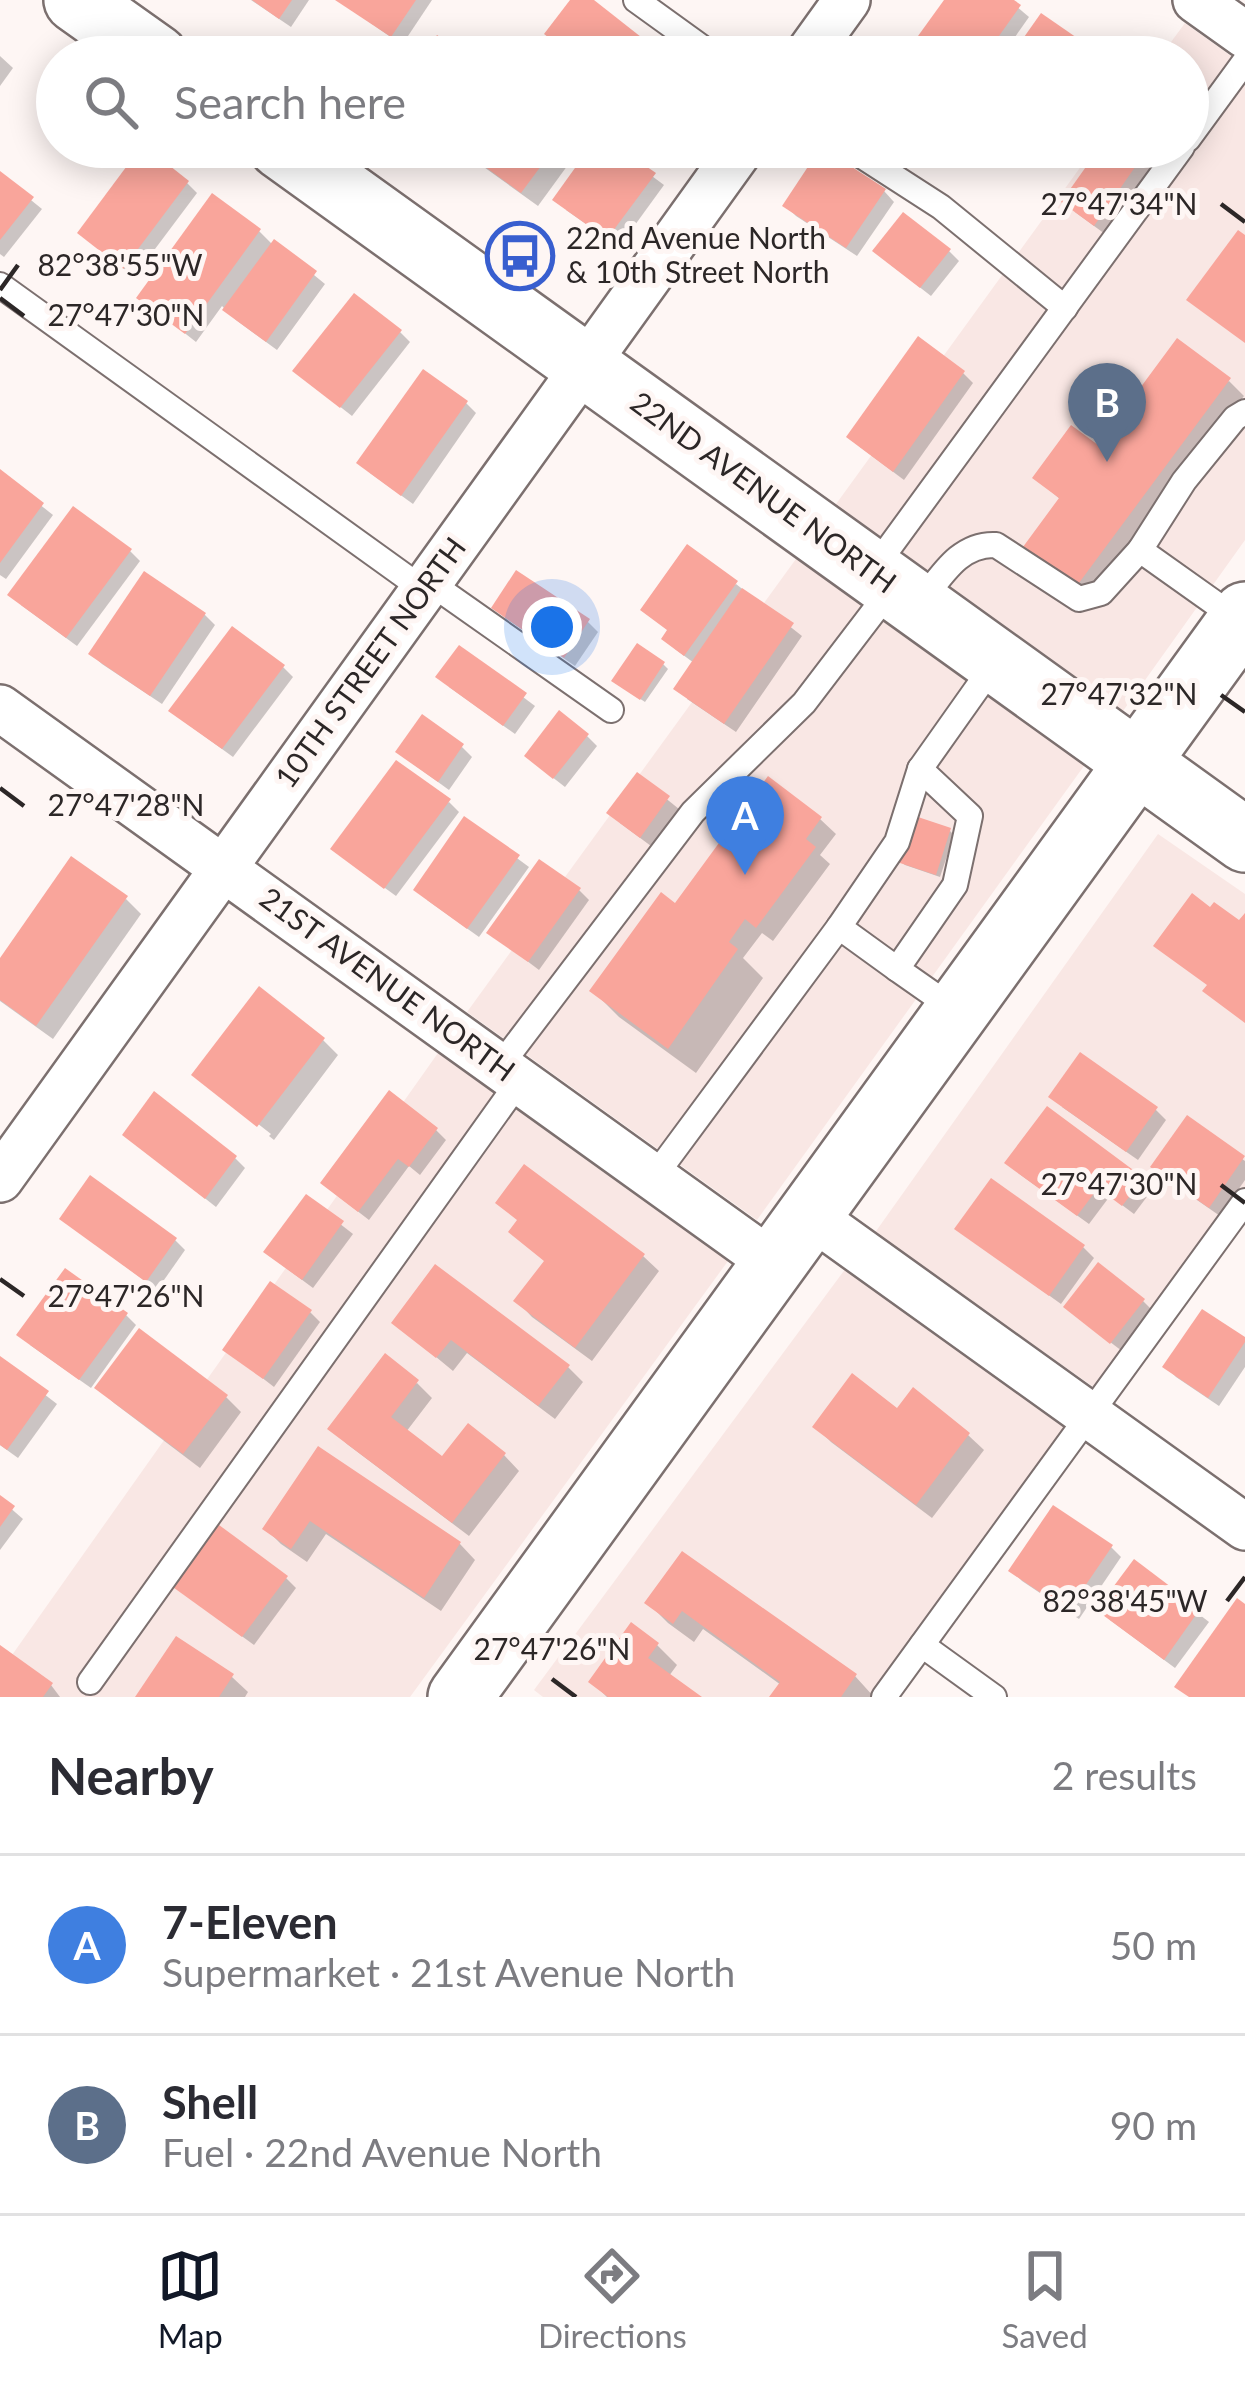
<!DOCTYPE html>
<html lang="en">
<head>
<meta charset="utf-8">
<style>
  body { margin:0; font-family:Lato,sans-serif; background:#f7f7f7; color:#2b2b33 }
  .you { position:absolute; left:552px; top:627px; width:42px; height:42px; margin:-30px; border:9px solid #fff; border-radius:50%; background:#1a73e8; box-shadow:0 0 0 18px #1a73e833 }
  .badge { display:grid; place-items:center; width:78px; height:78px; border-radius:50%; background:#111827; color:#fff; font-size:39px; font-weight:700 }
  .pin { position:absolute; translate:-50% -99px; filter:drop-shadow(0 3px 6px #0008) }
  .pin::after { content:''; position:absolute; top:63px; width:42px; height:36px; background:inherit; clip-path:polygon(0 0,100% 0,50% 100%) }
  .list { margin:0; padding:0; list-style:none }
  h2 { display:flex; justify-content:space-between; align-items:center; height:156px; margin:0; padding:0 48px; font-size:51px }
  h2 small { font-size:39px; font-weight:400; color:#7c7c81 }
  .list li { display:grid; grid-template-columns:78px 1fr auto; gap:36px; align-items:center; box-sizing:border-box; height:180px; padding:0 48px; border-top:3px solid #e1e1e2 }
  .list b { display:block; font-size:45px; white-space:nowrap }
  .list p { margin:0; font-size:39px; white-space:nowrap; color:#7c7c81 }
  .list em { font-size:39px; font-style:normal; color:#7c7c81 }
  .icon { flex:none; width:66px; height:66px; fill:none; stroke:currentColor; stroke-width:2; stroke-linecap:round; stroke-linejoin:round }
  .map { position:relative; flex:none; width:1245px; height:1697px; overflow:hidden }
  .search { position:absolute; background:#fff; box-shadow:0 6px 30px #0003; left:36px; right:36px; top:36px; height:132px; display:flex; align-items:center; gap:30px; box-sizing:border-box; padding:0 42px; border-radius:66px; color:#7c7c81; font-size:45px }
  .sheet { height:516px; background:#fff }
  nav { display:flex; justify-content:space-around; align-items:center; box-sizing:border-box; height:168px; border-top:3px solid #e1e1e2; background:#fff; font-size:33px; color:#7c7c81 }
  nav a { display:grid; justify-items:center; gap:6px }
  nav .on { color:#111827 }
  .map>svg:first-child { display:block }
  .built { fill:#f9e7e4 }
  .shadow { fill:#0003 }
  .building { fill:#f9a59b }
  .lines { fill:none; stroke-linecap:round; stroke-linejoin:round }
  .service-casing { stroke:#7c706f; stroke-width:28 }
  .minor-casing { stroke:#7c706f; stroke-width:50 }
  .secondary-casing { stroke:#7c706f; stroke-width:68 }
  .service { stroke:#fff; stroke-width:24 }
  .minor { stroke:#fff; stroke-width:45 }
  .secondary { stroke:#fff; stroke-width:63 }
  .ticks { fill:none; stroke:#2c2727; stroke-width:4.5 }
  .labels { text-anchor:middle; stroke-width:10; stroke-linejoin:round; paint-order:stroke }
  .poi-label { font-size:30px; fill:#2c2727; stroke:#fef6f4; text-anchor:start }
  .street-label { font-size:30px; fill:#2c2727; stroke:#fef6f4 }
  .ticks-label { font-size:30px; text-anchor:middle; fill:#2c2727; stroke:#fef6f4; stroke-width:10; stroke-linejoin:round; paint-order:stroke }
</style>
</head>
<body>
<div class="map">
<svg width="1245" height="1697" viewBox="0 0 1245 1697">
  <rect width="100%" height="100%" fill="#fef6f4"/>
  <g class="built">
    <polygon points="1185,23 1245,66 1245,540 1118,718 831,511 1095,147 1188,147 1188,57 1160,57"/>
    <polygon points="801,552 1089,759 757,1220 467,1012"/>
    <polygon points="1158,834 1245,894 1245,1210 1108,1397 874,1234"/>
    <polygon points="438,1053 728,1261 410,1697 0,1697 0,1672"/>
    <polygon points="846,1268 1078,1437 893,1697 543,1697 534,1690"/>
  </g>
  <g class="shadow">
    <polygon points="251,0 309,0 291,27"/>
    <polygon points="338,0 432,0 402,45"/>
    <polygon points="574,0 589,0 649,50 643,57 575,57"/>
    <polygon points="947,0 1009,0 1029,17 1001,57 912,57"/>
    <polygon points="0,56 13,68 0,86"/>
    <polygon points="468,147 581,147 538,206 481,165 466,149"/>
    <polygon points="594,147 613,147 664,185 619,247 566,210"/>
    <polygon points="900,147 945,147 931,168"/>
    <polygon points="1104,147 1166,147 1105,234 1075,212"/>
    <polygon points="0,175 42,209 4,257 0,254"/>
    <polygon points="187,183 197,193 134,277 91,243"/>
    <polygon points="884,191 894,202 857,256 796,216 786,206"/>
    <polygon points="259,231 273,245 275,243 325,284 277,350 236,320 222,306 196,342 140,298"/>
    <polygon points="949,251 959,261 931,296 886,261"/>
    <polygon points="400,332 410,342 352,416 306,380"/>
    <polygon points="963,373 973,383 904,480 860,447"/>
    <polygon points="1229,381 1244,396 1090,604 1039,566 1061,500 1036,478"/>
    <polygon points="466,403 476,413 413,504 370,473"/>
    <polygon points="0,473 53,515 6,579 0,575"/>
    <polygon points="130,551 140,561 77,646 21,605"/>
    <polygon points="144,575 205,615 215,625 162,704 102,664 91,654"/>
    <polygon points="736,584 802,636 736,732 687,699 694,663 675,649 670,631"/>
    <polygon points="495,608 588,622 598,632 575,666 505,618"/>
    <polygon points="459,649 535,706 515,734 449,687"/>
    <polygon points="663,664 668,669 645,702 619,685"/>
    <polygon points="283,667 293,677 233,757 182,720"/>
    <polygon points="587,736 597,746 565,787 538,766"/>
    <polygon points="462,747 472,757 449,790 409,761"/>
    <polygon points="638,776 679,809 651,846 620,823"/>
    <polygon points="449,802 459,812 396,896 345,859"/>
    <polygon points="820,819 836,834 820,855 830,864 773,941 762,933 743,958 763,978 696,1073 619,1017 593,991 676,906"/>
    <polygon points="465,820 529,867 479,937 427,900"/>
    <polygon points="950,831 954,835 940,877 905,865 900,861"/>
    <polygon points="579,890 589,900 539,970 490,933"/>
    <polygon points="126,899 141,914 53,1039 0,1001 0,963"/>
    <polygon points="323,1040 338,1055 274,1140 269,1136 271,1134 207,1084"/>
    <polygon points="1062,1107 1156,1110 1166,1120 1138,1160"/>
    <polygon points="1188,1120 1245,1161 1245,1180 1220,1216 1164,1177"/>
    <polygon points="436,1130 446,1140 420,1175 409,1166 369,1220 334,1193"/>
    <polygon points="136,1144 235,1158 245,1168 216,1207"/>
    <polygon points="1018,1173 1142,1180 1152,1190 1134,1214 1110,1196 1089,1224"/>
    <polygon points="992,1183 1083,1247 1094,1258 1061,1304 969,1238"/>
    <polygon points="307,1198 353,1234 313,1288 278,1262"/>
    <polygon points="62,1219 175,1240 185,1250 157,1290"/>
    <polygon points="512,1232 643,1256 659,1271 592,1361 532,1317 517,1301 547,1263"/>
    <polygon points="1143,1301 1153,1311 1122,1351 1077,1317"/>
    <polygon points="310,1312 320,1322 274,1387 226,1350"/>
    <polygon points="126,1315 136,1325 91,1388 30,1345"/>
    <polygon points="395,1323 568,1367 583,1382 555,1419 467,1353 453,1371"/>
    <polygon points="1245,1341 1245,1367 1219,1406 1176,1377 1166,1367"/>
    <polygon points="0,1360 57,1404 18,1458 0,1445"/>
    <polygon points="417,1383 432,1398 406,1432 443,1461 504,1455 519,1471 469,1536 347,1444 331,1428"/>
    <polygon points="98,1388 226,1397 241,1412 200,1468 114,1403"/>
    <polygon points="898,1412 968,1435 984,1450 932,1518 831,1442 816,1427"/>
    <polygon points="319,1450 460,1544 475,1560 441,1611 326,1534 307,1562 281,1544 266,1529"/>
    <polygon points="0,1499 23,1519 0,1550"/>
    <polygon points="1111,1547 1121,1557 1079,1619 1022,1581 1012,1571"/>
    <polygon points="682,1555 855,1676 874,1697 773,1697 781,1685 703,1629 694,1642 668,1623 648,1603"/>
    <polygon points="1135,1564 1209,1622 1175,1668 1110,1620"/>
    <polygon points="286,1578 296,1588 254,1645 184,1594"/>
    <polygon points="177,1640 232,1677 248,1692 245,1697 139,1697"/>
    <polygon points="657,1645 677,1665 669,1676 697,1697 607,1697 592,1682"/>
    <polygon points="51,1685 60,1697 0,1697"/>
  </g>
  <g class="building">
    <polygon points="252,0 292,0 279,19"/>
    <polygon points="335,0 416,0 391,37"/>
    <polygon points="570,0 594,0 641,37 625,57 574,57 544,34"/>
    <polygon points="944,0 1014,0 1021,5 984,57 909,57 905,54"/>
    <polygon points="1041,13 1096,51 1091,57 1010,57"/>
    <polygon points="437,35 469,57 422,57"/>
    <polygon points="141,147 146,147 189,181 123,269 77,233"/>
    <polygon points="464,147 555,147 521,193 462,150"/>
    <polygon points="590,147 618,147 656,173 607,239 552,200"/>
    <polygon points="821,147 886,189 846,248 782,206"/>
    <polygon points="1100,147 1149,147 1094,226 1061,202"/>
    <polygon points="0,171 34,197 0,240"/>
    <polygon points="212,193 261,229 185,334 136,298"/>
    <polygon points="903,212 951,249 920,288 872,251"/>
    <polygon points="1238,230 1245,235 1245,343 1186,300"/>
    <polygon points="274,239 317,271 266,342 222,310"/>
    <polygon points="354,293 402,330 340,408 292,371"/>
    <polygon points="918,336 965,371 893,472 846,437"/>
    <polygon points="1177,338 1231,378 1073,591 1020,551 1059,498 1032,478 1071,425 1098,445"/>
    <polygon points="423,369 468,401 401,496 356,463"/>
    <polygon points="0,469 44,503 0,563"/>
    <polygon points="73,506 132,549 66,638 7,595"/>
    <polygon points="687,544 738,581 684,656 661,639 667,630 640,610"/>
    <polygon points="516,570 590,619 564,658 491,608"/>
    <polygon points="144,571 206,613 150,696 88,654"/>
    <polygon points="742,588 794,623 724,724 673,689"/>
    <polygon points="232,626 285,665 222,749 168,711"/>
    <polygon points="637,643 665,662 640,700 611,681"/>
    <polygon points="459,645 527,693 503,726 435,677"/>
    <polygon points="559,710 589,734 553,779 524,756"/>
    <polygon points="422,714 464,744 438,782 395,752"/>
    <polygon points="396,760 451,799 384,889 330,849"/>
    <polygon points="637,772 670,796 640,838 606,813"/>
    <polygon points="768,776 822,817 806,839 816,847 756,928 745,919 729,942 738,949 668,1049 589,991 661,892 675,903"/>
    <polygon points="912,815 951,828 936,875 897,862"/>
    <polygon points="464,816 520,855 467,929 413,890"/>
    <polygon points="71,856 128,896 36,1026 0,1000 0,958"/>
    <polygon points="539,859 581,888 528,962 486,933"/>
    <polygon points="1192,893 1210,907 1214,902 1239,920 1245,913 1245,1023 1202,991 1207,985 1153,946"/>
    <polygon points="259,986 325,1038 257,1127 191,1075"/>
    <polygon points="1080,1052 1158,1107 1126,1152 1048,1097"/>
    <polygon points="389,1090 438,1128 409,1167 398,1159 358,1212 320,1183"/>
    <polygon points="154,1091 237,1156 205,1199 122,1135"/>
    <polygon points="1047,1106 1144,1178 1122,1206 1098,1188 1077,1216 1004,1163"/>
    <polygon points="1187,1115 1245,1156 1209,1208 1150,1167"/>
    <polygon points="524,1164 645,1254 575,1348 513,1301 544,1261 508,1232 517,1220 495,1203"/>
    <polygon points="90,1175 177,1238 146,1282 59,1219"/>
    <polygon points="991,1178 1085,1245 1049,1296 954,1229"/>
    <polygon points="306,1194 344,1221 302,1280 263,1252"/>
    <polygon points="1098,1262 1145,1299 1110,1344 1063,1307"/>
    <polygon points="435,1264 570,1365 538,1406 451,1340 436,1358 391,1323"/>
    <polygon points="65,1268 128,1313 79,1380 16,1335"/>
    <polygon points="270,1281 312,1310 263,1379 222,1350"/>
    <polygon points="1202,1309 1245,1337 1245,1342 1208,1398 1162,1367"/>
    <polygon points="139,1328 228,1395 183,1454 94,1388"/>
    <polygon points="385,1353 419,1380 391,1417 442,1456 468,1423 506,1453 452,1523 327,1429"/>
    <polygon points="0,1356 49,1391 7,1450 0,1445"/>
    <polygon points="852,1373 897,1408 913,1387 970,1433 916,1505 812,1427"/>
    <polygon points="318,1446 461,1542 424,1598 310,1521 291,1549 262,1529"/>
    <polygon points="0,1495 15,1506 0,1527"/>
    <polygon points="1053,1505 1113,1545 1068,1611 1008,1571"/>
    <polygon points="215,1522 288,1576 242,1637 170,1585"/>
    <polygon points="682,1551 857,1674 841,1697 769,1697 780,1682 682,1611 673,1624 644,1603"/>
    <polygon points="1134,1559 1200,1609 1164,1660 1096,1610"/>
    <polygon points="1237,1598 1245,1604 1245,1697 1189,1697 1174,1687"/>
    <polygon points="631,1622 659,1643 648,1658 702,1697 608,1697 588,1682"/>
    <polygon points="176,1636 234,1674 219,1697 135,1697"/>
    <polygon points="0,1645 53,1683 43,1697 0,1697"/>
  </g>
  <g class="lines">
    <g class="service-casing">
      <g id="service">
        <polyline points="636,0 715,57"/>
        <polyline points="1188,139 1245,61"/>
        <polyline points="848,147 941,207 1065,308"/>
        <polyline points="0,285 424,590"/>
        <polyline points="872,571 1182,147"/>
        <polyline points="429,582 611,710"/>
        <path d="M920 603C941 577 959 543 996 545L1079 599 1101 593 1140 550"/>
        <polyline points="1240,621 1140,550 1184,481 1235,418 1245,412"/>
        <polyline points="897,969 839,927 897,842 920,769"/>
        <polyline points="957,1011 897,969 955,885 970,816 920,769 995,663"/>
        <polyline points="500,1066 693,812 804,703 891,589"/>
        <polyline points="654,1177 839,927"/>
        <polyline points="922,1645 994,1697"/>
        <polyline points="90,1682 520,1080"/>
        <polyline points="884,1697 1245,1201"/>
      </g>
    </g>
    <g class="minor-casing">
      <g id="minor">
        <polyline points="1196,0 1245,35"/>
        <polyline points="806,57 847,0"/>
        <polyline points="0,708 774,1264"/>
        <polyline points="0,1179 742,147"/>
        <polyline points="810,1215 1245,1527"/>
      </g>
    </g>
    <g class="secondary-casing">
      <g id="secondary">
        <polyline points="76,0 156,57"/>
        <polyline points="281,147 1245,840"/>
        <polyline points="460,1697 1245,614"/>
      </g>
    </g>
    <use href="#service" class="service"/>
    <use href="#minor" class="minor"/>
    <use href="#secondary" class="secondary"/>
  </g>
  <path class="ticks" d="M1221 204 1245 222M0 290 18 265M0 298 24 316M1221 695 1245 712M0 788 24 806M1221 1185 1245 1203M0 1279 24 1296M1227 1601 1245 1577M552 1679 576 1697"/>
  <defs>
    <g id="bus-ring" transform="scale(3.45)"><circle r="9.5" fill="#fef6f4" stroke="#385ecf" stroke-width="1.5"/><path d="M-5-6H5V4H4V6H2V4H-2V6H-4V4H-5ZM-3.5-4V0h7V-4ZM-3.5 1.2v1.5H-2V1.2ZM2 1.2v1.5H3.5V1.2Z" fill="#385ecf"/></g>
  </defs>
  <g fill-rule="evenodd">
    <use href="#bus-ring" x="520" y="256"/>
  </g>
  <g class="labels">
    <g class="poi-label">
      <text x="566" y="249">22nd Avenue North<tspan x="566" dy="34">&amp; 10th Street North</tspan></text>
    </g>
    <g class="street-label">
      <text transform="translate(763 493) rotate(36)" y="10">22ND AVENUE NORTH</text>
      <text transform="translate(371 663) rotate(-54)" y="10">10TH STREET NORTH</text>
      <text transform="translate(387 985) rotate(36)" y="10">21ST AVENUE NORTH</text>
    </g>
  </g>
  <g class="ticks-label">
    <text x="1119" y="215">27°47'34"N</text>
    <text x="120" y="276">82°38'55"W</text>
    <text x="126" y="326">27°47'30"N</text>
    <text x="1119" y="705">27°47'32"N</text>
    <text x="126" y="816">27°47'28"N</text>
    <text x="1119" y="1195">27°47'30"N</text>
    <text x="126" y="1307">27°47'26"N</text>
    <text x="1125" y="1612">82°38'45"W</text>
    <text x="552" y="1660">27°47'26"N</text>
  </g>
</svg>
<div class="you"></div>
<div class="pin badge" style="left:745px;top:875px;background:#3f7fe0">A</div>
<div class="pin badge" style="left:1107px;top:462px;background:#5c6f8a">B</div>
<div class="search"><svg class="icon" aria-label="search" viewBox="0 0 24 24"><circle cx="10" cy="10" r="6"/><path d="M15 15l6 6"/></svg>Search here</div>
</div>
<section class="sheet">
<h2>Nearby<small>2 results</small></h2>
<ul class="list">
<li><span class="badge" style="background:#3f7fe0">A</span><div><b>7-Eleven</b><p>Supermarket · 21st Avenue North</p></div><em>50 m</em></li>
<li><span class="badge" style="background:#5c6f8a">B</span><div><b>Shell</b><p>Fuel · 22nd Avenue North</p></div><em>90 m</em></li>
</ul>
</section>
<nav>
<a class="on"><svg class="icon" aria-label="map" viewBox="0 0 24 24"><path d="M3 6l6-2 6 2 6-2v14l-6 2-6-2-6 2zM9 4v14M15 6v14"/></svg>Map</a>
<a><svg class="icon" aria-label="directions" viewBox="0 0 24 24"><path d="M12 3l9 9-9 9-9-9zM9 14v-3h6M13 9l2 2-2 2"/></svg>Directions</a>
<a><svg class="icon" aria-label="saved" viewBox="0 0 24 24"><path d="M7 4h10v16l-5-4-5 4z"/></svg>Saved</a>
</nav>
</body>
</html>
